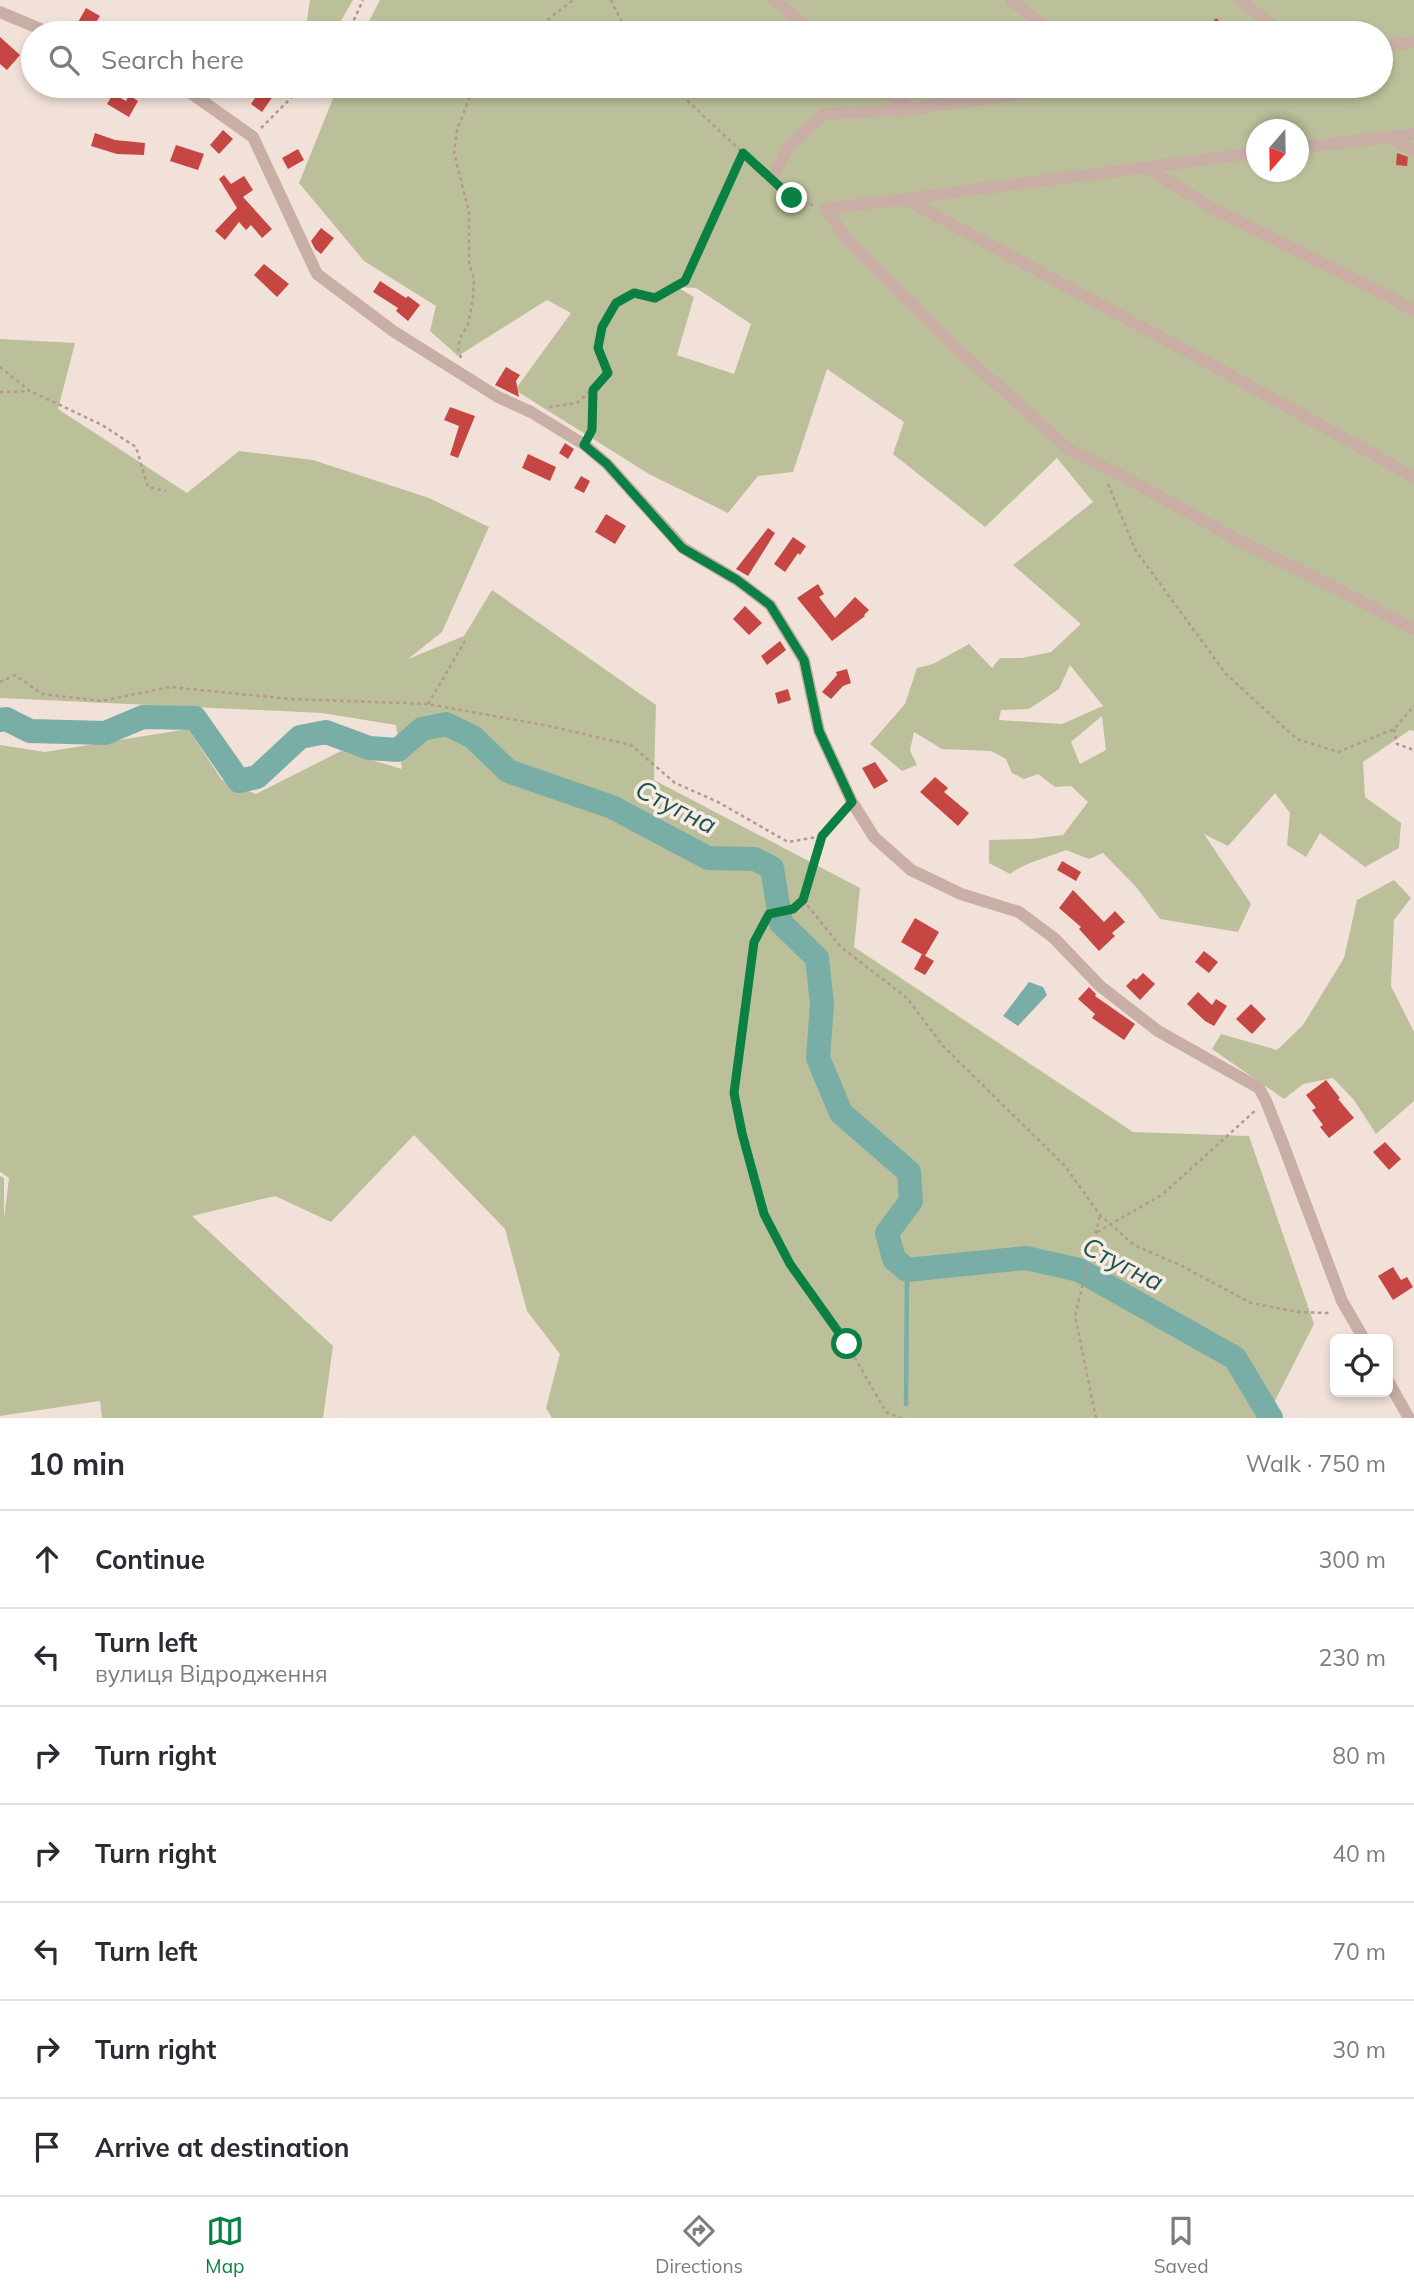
<!DOCTYPE html>
<html lang="en">
<head>
<meta charset="utf-8">
<style>
  body { margin:0; font-family:Mulish,sans-serif; background:#f2f2f3; color:#2b2b33 }
  .controls { position:absolute; right:21px; bottom:21px; display:grid; overflow:hidden; border-radius:10px; box-shadow:0 4px 10px #0003 }
  .controls button { width:63px; height:63px; display:grid; place-items:center; padding:0; border:0; border-bottom:2px solid #e1e1e2; background:#fff; color:#2b2b33; font:35px sans-serif }
  .compass { position:absolute; left:1246px; top:119px; width:63px; height:63px; border-radius:50%; background:#fff; box-shadow:0 4px 10px #0003; rotate:200deg }
  .stop { position:absolute; width:21px; height:21px; margin:-16px; border:5px solid #0b8043; border-radius:50%; background:#fff }
  .stop.end { background:#0b8043; border-color:#fff; box-shadow:0 2px 7px #0008 }
  .list { margin:0; padding:0; list-style:none }
  h2 { display:flex; justify-content:space-between; align-items:center; height:91px; margin:0; padding:0 28px; font-size:30px }
  h2 small { font-size:23px; font-weight:400; color:#7c7c81 }
  .list li { display:grid; grid-template-columns:46px 1fr auto; gap:21px; align-items:center; box-sizing:border-box; height:98px; padding:0 28px; border-top:2px solid #e1e1e2 }
  .list b { display:block; font-size:26px; white-space:nowrap }
  .list p { margin:0; font-size:23px; white-space:nowrap; color:#7c7c81 }
  .list em { font-size:23px; font-style:normal; color:#7c7c81 }
  .icon { flex:none; width:38px; height:38px; fill:none; stroke:currentColor; stroke-width:2; stroke-linecap:round; stroke-linejoin:round }
  .map { position:relative; flex:none; width:1414px; height:1418px; overflow:hidden }
  .search { position:absolute; background:#fff; box-shadow:0 4px 10px #0003; left:21px; right:21px; top:21px; height:77px; display:flex; align-items:center; gap:18px; box-sizing:border-box; padding:0 24px; border-radius:38px; color:#7c7c81; font-size:26px }
  .sheet { height:777px; background:#fff }
  nav { display:flex; justify-content:space-around; align-items:center; box-sizing:border-box; height:98px; border-top:2px solid #e1e1e2; background:#fff; font-size:19px; color:#7c7c81 }
  nav a { display:grid; justify-items:center; gap:4px }
  nav .on { color:#0b8043 }
  .map>svg:first-child { display:block }
  .green { fill:#bcc09a; fill-rule:evenodd }
  .water { fill:#78aea5 }
  .lines { fill:none; stroke-linecap:round; stroke-linejoin:round }
  .stream { stroke:#78aea5; stroke-width:4.5 }
  .river { stroke:#78aea5; stroke-width:24 }
  .building { fill:#c64643 }
  .path { stroke:#b59890; stroke-width:2.5; stroke-dasharray:3.5 3.5; stroke-linecap:butt }
  .street { stroke:#c9aea6; stroke-width:12 }
  .route { stroke:#0b8043; stroke-width:9 }
  .labels { text-anchor:middle; stroke-width:7; stroke-linejoin:round; paint-order:stroke }
  .water-label { font-size:26px; font-style:italic; fill:#1c564d; stroke:#f9ece6 }
</style>
</head>
<body>
<div class="map">
<svg width="1414" height="1418" viewBox="0 0 1414 1418">
  <rect width="100%" height="100%" fill="#f1e1d9"/>
  <g class="green">
    <polygon points="310,0 353,0 334,33 305,33"/>
    <path d="M380 0H1414V731L1410 730 1363 762 1365 797 1401 823 1399 848 1365 867 1320 833 1306 857 1287 845 1290 813 1275 793 1228 846 1204 834 1251 904 1238 932 1160 919 1137 888 1103 853 1089 859 1066 850C1047 858 1026 862 1010 874L989 863V840L1030 839 1063 835 1088 802 1071 786 1055 787 1038 774 1024 779 1012 773 1006 759 991 751 942 749 914 732 910 750 917 765 902 771 870 744 905 704 917 668 933 664 969 644 992 668 1000 658H1022L1051 652 1081 624 1013 565 1093 502 1057 458 985 527 893 454 904 422 827 369 793 472 758 476 728 513 649 474 515 390 571 313 547 300 458 356 430 331 436 306 364 261 299 183 338 86H1381V33H363ZM1256 130H1298V172H1256ZM677 287 696 288 751 324 734 374 677 355 694 297ZM1070 665 1103 706 1062 724 999 720 1001 710 1029 709 1059 689ZM1102 716 1106 750 1080 764 1071 742Z"/>
    <polygon points="0,339 75,343 58,409 187,493 239,451 313,460 429,498 489,527 442,632 408,659 464,636 492,590 656,705 654,780 860,888 854,947 1133,1132 1249,1136 1314,1324 1266,1418 552,1418 546,1408 560,1354 527,1311 505,1229 414,1135 331,1222 275,1196 192,1216 333,1346 323,1418 102,1418 100,1401 0,1416 0,1176 4,1178 4,1219 9,1178 0,1172 0,745 45,752 188,729 222,780 256,794 341,751 402,769 396,725 322,713 0,698"/>
    <polygon points="1394,880 1411,898 1394,920 1391,986 1414,1032 1414,1101 1376,1134 1354,1100 1333,1078 1303,1084 1284,1099 1212,1049 1221,1034 1277,1050 1303,1025 1344,958 1357,900"/>
  </g>
  <polygon class="water" points="1029,982 1043,987 1047,995 1018,1026 1003,1016"/>
  <g class="lines">
    <polyline class="stream" points="906,1404 907,1270"/>
    <polyline class="river" points="0,720 6,719 30,731 105,733 143,717 195,718 239,781 257,777 300,737 326,732 369,748 398,750 422,729 446,724 473,737 508,771 612,807 708,858 755,859 772,868 781,923 817,958 822,1004 818,1058 841,1113 909,1172 911,1201 887,1233 894,1259 907,1270 1026,1258 1079,1270 1235,1358 1271,1418"/>
  </g>
  <g class="building">
    <polygon points="86,8 100,16 90,32 77,24"/>
    <polygon points="1216,18 1233,33 1213,33 1207,28"/>
    <polygon points="213,21 221,33 194,33"/>
    <polygon points="0,37 20,55 7,70 0,64"/>
    <polygon points="263,86 280,86 262,112 251,104"/>
    <polygon points="113,94 126,101 129,95 138,101 129,117 107,104"/>
    <polygon points="223,130 233,139 219,154 210,145"/>
    <polygon points="95,133 115,140 145,143 144,155 117,154 91,146"/>
    <polygon points="176,145 204,154 198,170 170,161"/>
    <polygon points="298,149 304,160 288,169 282,158"/>
    <polygon points="1397,153 1408,157 1407,166 1396,165"/>
    <polygon points="224,175 231,184 244,176 253,190 243,197 272,229 262,238 251,225 246,230 239,222 225,240 215,231 237,208 219,179"/>
    <polygon points="321,228 334,238 321,254 315,249 311,241"/>
    <polygon points="264,264 289,284 277,297 254,275"/>
    <polygon points="380,281 406,298 408,296 420,305 408,321 396,311 398,308 373,292"/>
    <polygon points="506,367 520,375 516,381 519,397 495,385"/>
    <polygon points="450,407 475,416 458,458 450,455 459,426 444,420"/>
    <polygon points="565,443 574,449 568,459 559,453"/>
    <polygon points="528,454 556,467 550,481 522,468"/>
    <polygon points="581,476 590,481 584,493 574,488"/>
    <polygon points="606,514 626,526 615,544 595,532"/>
    <polygon points="768,528 775,533 748,576 736,569"/>
    <polygon points="793,537 806,546 800,555 798,553 785,572 774,564"/>
    <polygon points="818,584 824,594 819,597 835,618 855,597 869,610 864,615 865,616 832,641 797,598"/>
    <polygon points="745,606 762,623 749,635 733,619"/>
    <polygon points="780,641 786,650 767,665 761,656"/>
    <polygon points="847,669 851,683 843,686 831,699 822,692 837,675 836,672"/>
    <polygon points="788,689 791,700 778,704 775,693"/>
    <polygon points="875,762 888,781 874,789 862,768"/>
    <polygon points="935,777 948,788 944,792 969,813 958,826 920,792"/>
    <polygon points="1062,861 1081,872 1076,881 1057,870"/>
    <polygon points="1073,890 1104,922 1115,911 1125,922 1112,933 1115,936 1099,951 1079,929 1081,927 1059,908"/>
    <polygon points="915,918 939,932 925,956 901,942"/>
    <polygon points="1204,951 1218,962 1209,973 1195,962"/>
    <polygon points="922,954 934,961 925,975 914,969"/>
    <polygon points="1143,973 1155,984 1140,1000 1126,986 1134,978 1136,980"/>
    <polygon points="1089,987 1096,994 1095,996 1135,1024 1124,1040 1092,1018 1095,1014 1078,999"/>
    <polygon points="1198,992 1212,1005 1216,999 1227,1006 1214,1026 1205,1021 1187,1004"/>
    <polygon points="1251,1004 1266,1019 1252,1034 1236,1019"/>
    <polygon points="1326,1080 1340,1098 1338,1099 1354,1118 1329,1138 1320,1127 1323,1125 1312,1110 1316,1108 1306,1095"/>
    <polygon points="1385,1142 1401,1159 1389,1170 1373,1152"/>
    <polygon points="1393,1267 1401,1280 1407,1277 1413,1287 1393,1300 1378,1276"/>
  </g>
  <g class="lines">
    <g class="path">
      <polyline points="611,0 627,33"/>
      <polyline points="348,33 363,0"/>
      <polyline points="531,33 573,0"/>
      <polyline points="672,86 762,171"/>
      <polyline points="261,128 303,86"/>
      <polyline points="780,188 791,198 813,205"/>
      <polyline points="461,358 458,348 461,336 468,325 473,298 474,279 469,262 469,212 454,153 457,130 474,86"/>
      <polyline points="0,367 30,391 102,425 136,447 148,487 166,491"/>
      <polyline points="0,392 30,391"/>
      <polyline points="549,407 577,403 597,385 608,373 598,348 602,327 616,303 634,293 655,298 685,281 743,154"/>
      <polyline points="591,433 592,391"/>
      <polyline points="1108,484 1136,551 1226,674 1297,739 1338,752 1394,729 1414,706"/>
      <polyline points="0,682 15,675 42,694 101,701 170,687 290,699 428,704 554,727 631,745 675,783 718,802 788,842 822,836"/>
      <polyline points="428,704 465,641"/>
      <polyline points="1394,729 1397,744 1414,750"/>
      <polyline points="844,812 822,836 803,900 793,909 769,914 754,942 734,1093 742,1133 764,1214 790,1264 847,1344 886,1412 901,1418"/>
      <polyline points="803,900 841,947 907,998 943,1046 1065,1166 1100,1215 1134,1245 1182,1266 1251,1303 1298,1312 1327,1313 1331,1310"/>
      <polyline points="1097,1232 1163,1194 1257,1109"/>
      <polyline points="1096,1418 1075,1316 1100,1215"/>
    </g>
    <g class="street">
      <polyline points="774,0 815,33"/>
      <polyline points="1011,0 1053,33"/>
      <polyline points="1240,0 1283,33"/>
      <polyline points="0,12 50,33"/>
      <polyline points="1381,46 1414,42"/>
      <polyline points="181,86 253,137 317,274 393,331 498,397 531,412 585,445 607,464 683,548 737,580 770,605 804,660 819,731 852,802 874,837 911,870 961,894 1019,912 1054,938 1100,986 1158,1031 1259,1088 1266,1101 1283,1144 1342,1301 1364,1339"/>
      <polyline points="880,86 910,110"/>
      <polyline points="1389,137 1414,151"/>
      <polyline points="1298,148 1414,134"/>
      <polyline points="1256,153 826,209 848,241 966,357 1070,450 1128,479 1236,539 1332,586 1414,629"/>
      <polyline points="1146,168 1214,209 1390,297 1414,311"/>
      <polyline points="771,180 789,146 824,114 910,110 937,105 1088,86"/>
      <polyline points="905,199 1212,365 1414,477"/>
      <polyline points="1388,1381 1409,1418"/>
    </g>
  </g>
  <g class="lines">
    <polyline class="route" points="792,198 743,153 685,281 655,298 634,293 616,303 602,327 598,348 608,373 593,390 592,430 584,445 607,464 682,548 737,580 770,605 804,660 819,731 852,802 822,836 803,900 793,909 769,914 754,942 734,1093 742,1133 764,1214 790,1264 847,1344"/>
  </g>
  <g class="labels">
    <g class="water-label">
      <text transform="translate(676 807) rotate(27)" y="9">Стугна</text>
      <text transform="translate(1123 1264) rotate(27)" y="9">Стугна</text>
    </g>
  </g>
</svg>
<div class="controls">
<button><svg class="icon" aria-label="locate" viewBox="0 0 24 24"><circle cx="12" cy="12" r="6"/><path d="M12 2v4M12 18v4M2 12h4M18 12h4"/></svg></button>
</div>
<svg class="compass" viewBox="-18 -18 36 36"><path d="M0-13l5 13h-10z" fill="#e53935"/><path d="M0 13l5-13h-10z" fill="#7c7c81"/></svg>
<div class="stop" style="left:847px;top:1344px"></div>
<div class="stop end" style="left:792px;top:198px"></div>
<div class="search"><svg class="icon" aria-label="search" viewBox="0 0 24 24"><circle cx="10" cy="10" r="6"/><path d="M15 15l6 6"/></svg>Search here</div>
</div>
<section class="sheet">
<h2>10 min<small>Walk · 750 m</small></h2>
<ul class="list">
<li><svg class="icon" aria-label="ahead" viewBox="0 0 24 24"><path d="M12 20V5M6 11l6-6 6 6"/></svg><div><b>Continue</b></div><em>300 m</em></li>
<li><svg class="icon" aria-label="left" viewBox="0 0 24 24"><path d="M17 20v-9H6M10 6l-5 5 5 5"/></svg><div><b>Turn left</b><p>вулиця Відродження</p></div><em>230 m</em></li>
<li><svg class="icon" aria-label="right" viewBox="0 0 24 24"><path d="M7 20v-9h11M14 6l5 5-5 5"/></svg><div><b>Turn right</b></div><em>80 m</em></li>
<li><svg class="icon" aria-label="right" viewBox="0 0 24 24"><path d="M7 20v-9h11M14 6l5 5-5 5"/></svg><div><b>Turn right</b></div><em>40 m</em></li>
<li><svg class="icon" aria-label="left" viewBox="0 0 24 24"><path d="M17 20v-9H6M10 6l-5 5 5 5"/></svg><div><b>Turn left</b></div><em>70 m</em></li>
<li><svg class="icon" aria-label="right" viewBox="0 0 24 24"><path d="M7 20v-9h11M14 6l5 5-5 5"/></svg><div><b>Turn right</b></div><em>30 m</em></li>
<li><svg class="icon" aria-label="arrive" viewBox="0 0 24 24"><path d="M6 21V4h12l-3 4 3 4H6"/></svg><div><b>Arrive at destination</b></div></li>
</ul>
</section>
<nav>
<a class="on"><svg class="icon" aria-label="map" viewBox="0 0 24 24"><path d="M3 6l6-2 6 2 6-2v14l-6 2-6-2-6 2zM9 4v14M15 6v14"/></svg>Map</a>
<a><svg class="icon" aria-label="directions" viewBox="0 0 24 24"><path d="M12 3l9 9-9 9-9-9zM9 14v-3h6M13 9l2 2-2 2"/></svg>Directions</a>
<a><svg class="icon" aria-label="saved" viewBox="0 0 24 24"><path d="M7 4h10v16l-5-4-5 4z"/></svg>Saved</a>
</nav>
</body>
</html>
